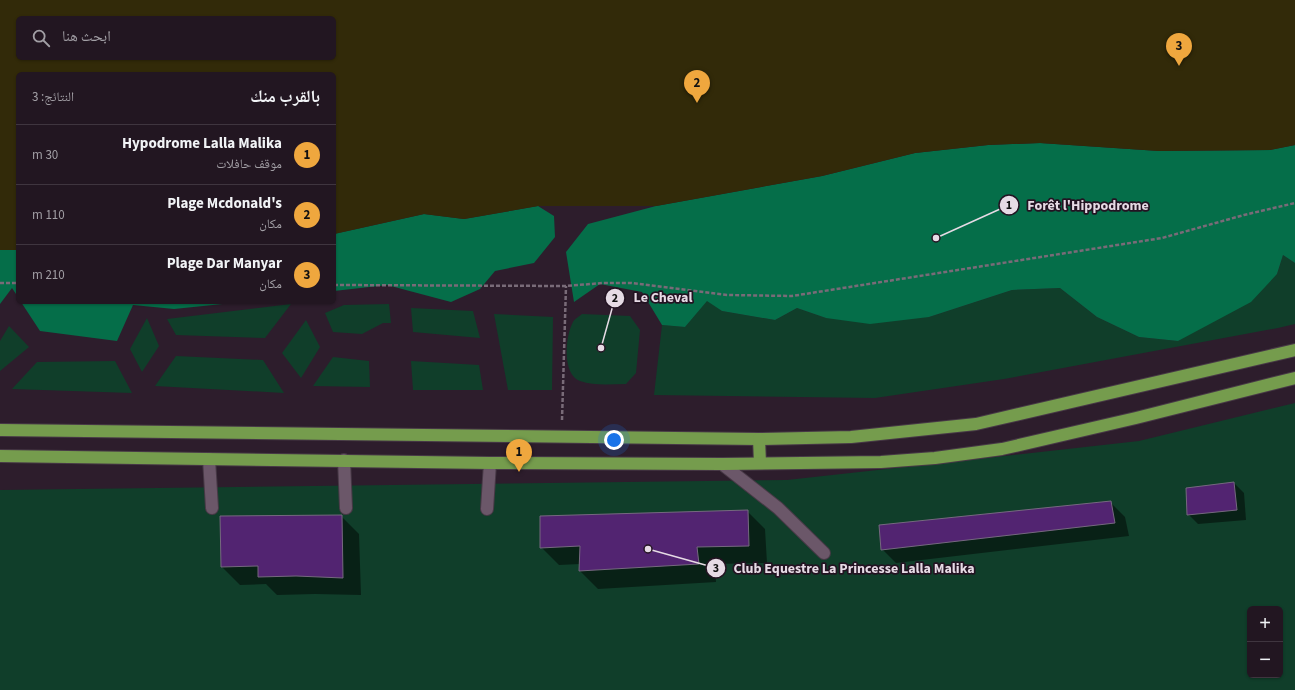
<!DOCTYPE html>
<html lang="ar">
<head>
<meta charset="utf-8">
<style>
  body { margin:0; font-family:"Source Sans 3","Noto Naskh Arabic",sans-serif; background:#2a1f2a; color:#f1f3f6; direction:rtl }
  .controls { position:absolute; right:12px; bottom:12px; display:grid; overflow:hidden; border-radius:6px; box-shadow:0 1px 3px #0004 }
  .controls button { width:36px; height:36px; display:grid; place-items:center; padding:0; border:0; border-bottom:1px solid #3f353f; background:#221621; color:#f1f3f6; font:20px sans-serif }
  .you { position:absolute; left:614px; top:440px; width:14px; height:14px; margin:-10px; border:3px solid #fff; border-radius:50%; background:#1a73e8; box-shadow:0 0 0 6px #1a73e833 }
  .badge { display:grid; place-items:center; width:26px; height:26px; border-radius:50%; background:#efa73e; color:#111; font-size:13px; font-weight:700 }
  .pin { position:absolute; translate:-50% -33px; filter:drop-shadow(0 1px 2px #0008) }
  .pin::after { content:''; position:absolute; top:21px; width:14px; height:12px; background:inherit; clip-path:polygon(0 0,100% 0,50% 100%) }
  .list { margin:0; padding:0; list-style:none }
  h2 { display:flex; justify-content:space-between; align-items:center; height:52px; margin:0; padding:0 16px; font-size:17px }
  h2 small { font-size:13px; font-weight:400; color:#a29fa5 }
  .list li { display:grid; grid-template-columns:26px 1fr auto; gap:12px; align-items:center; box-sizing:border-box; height:60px; padding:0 16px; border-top:1px solid #3f353f }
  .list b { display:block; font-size:15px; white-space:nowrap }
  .list p { margin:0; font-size:13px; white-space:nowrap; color:#a29fa5 }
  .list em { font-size:13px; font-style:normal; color:#a29fa5 }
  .icon { flex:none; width:22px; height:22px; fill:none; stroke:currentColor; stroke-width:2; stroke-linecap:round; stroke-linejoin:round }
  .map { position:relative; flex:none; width:1295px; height:690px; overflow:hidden; direction:ltr }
  .search { position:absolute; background:#221621; box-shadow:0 1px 3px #0004; left:16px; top:16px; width:320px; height:44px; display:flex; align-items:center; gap:10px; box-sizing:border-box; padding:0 14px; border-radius:6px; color:#a29fa5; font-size:15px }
  .panel { position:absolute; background:#221621; box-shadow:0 1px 3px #0004; left:16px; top:72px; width:320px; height:232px; border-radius:6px; direction:rtl }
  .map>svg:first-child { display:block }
  .green { fill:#103e2a; fill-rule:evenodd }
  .forest { fill:#056e49 }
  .sand { fill:#322a09; fill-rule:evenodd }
  .shadow { fill:#0007 }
  .building { fill:#522471; stroke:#75697f }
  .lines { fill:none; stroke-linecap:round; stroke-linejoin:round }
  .street-casing { stroke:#473946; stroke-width:14 }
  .highway-casing { stroke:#473946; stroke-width:14 }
  .path { stroke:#796b78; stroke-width:2.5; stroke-dasharray:4 2; stroke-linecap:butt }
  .street { stroke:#6b5769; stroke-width:12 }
  .highway { stroke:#759c4d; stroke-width:12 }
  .leader { fill:none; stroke:#e6dbe5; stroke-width:1.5 }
  .callout-dot { fill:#e6dbe5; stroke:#231322; stroke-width:1.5 }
  .mark-label { font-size:12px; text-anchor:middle; font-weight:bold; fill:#111 }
  .callout-label { font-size:14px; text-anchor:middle; font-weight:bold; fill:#e6dbe5; stroke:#231322; stroke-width:3.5; stroke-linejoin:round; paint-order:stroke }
</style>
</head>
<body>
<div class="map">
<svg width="1295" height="690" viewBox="0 0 1295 690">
  <rect width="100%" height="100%" fill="#2d1d2c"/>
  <g class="green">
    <polygon points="1283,255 1295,263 1295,324 1278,328 1004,379 875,398 654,395 662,325 685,327 707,300 722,311 775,320 797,308 826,318 929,317 1012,290 1060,288 1097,317 1139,337 1178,341 1277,274"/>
    <polygon points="291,304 265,338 176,335 167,319"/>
    <polygon points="389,304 391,323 383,323 362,334 333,332 325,313 344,305"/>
    <polygon points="411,308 473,311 480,338 413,332"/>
    <polygon points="494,314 553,317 552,390 508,390"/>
    <path d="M582 314 630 316 640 330 636 373 626 384C611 384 594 386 580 381 562 375 565 336 573 322 574 319 579 317 582 314Z"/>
    <polygon points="147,318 159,346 142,372 130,349"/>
    <polygon points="306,320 320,347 301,378 282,353"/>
    <polygon points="9,326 29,347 0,371 0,341"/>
    <polygon points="176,356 263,360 284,393 155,386"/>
    <polygon points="333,357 369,361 370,387 313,386"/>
    <polygon points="115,361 132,393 12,389 37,362"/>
    <polygon points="411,361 479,365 483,390 413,390"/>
    <path d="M1295 403V690H0V490L787 480 1139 441ZM1250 609H1280V675H1250Z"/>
  </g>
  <g class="forest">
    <polygon points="1040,143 1159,151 1270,150 1295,145 1295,263 1283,255 1277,274 1251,302 1178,341 1139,337 1097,317 1060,288 1012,290 929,317 870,324 826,318 797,308 775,320 722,311 707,301 685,327 662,325 642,292 600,284 574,302 566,252 588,224 656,206 822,176 915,153 988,145"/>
    <polygon points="538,206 554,216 555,237 534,263 495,271 480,289 451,302 387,285 334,291 334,234 424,214 464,219"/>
    <polygon points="0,250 18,250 18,297 12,288 0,304"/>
    <polygon points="21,302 242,302 174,309 133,305 117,341 40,331"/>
  </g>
  <path class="sand" d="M0 0H1295V145L1270 150 1159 151 1040 143 988 145 915 153 822 176 656 206H538L464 219 424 214 334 234V74H18V250H0ZM18 18H334V58H18Z"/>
  <g class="shadow">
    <polygon points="1234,483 1244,493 1246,520 1198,524 1188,514"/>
    <polygon points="1111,503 1125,517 1129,536 896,563 882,549"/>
    <polygon points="747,511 765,529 767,563 715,564 716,582 598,589 580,571 580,564 559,565 541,547"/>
    <polygon points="341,516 359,534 361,595 315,594 277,595 266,584 240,585 222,567 221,517"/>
  </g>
  <g class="building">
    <polygon points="1234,482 1237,510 1187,515 1186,488"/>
    <polygon points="1111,501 1115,523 881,550 879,525"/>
    <polygon points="748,510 749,546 697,547 699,564 579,571 580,546 540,548 540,516"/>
    <polygon points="342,515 343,578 296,576 258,577 258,566 221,567 220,516"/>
  </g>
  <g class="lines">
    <g class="street-casing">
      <g id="street">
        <polyline points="209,459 212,508"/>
        <polyline points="344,460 346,508"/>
        <polyline points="722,464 778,508 824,553"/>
        <polyline points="487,509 490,463"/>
      </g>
    </g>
    <g class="highway-casing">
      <g id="highway">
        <polyline points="0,430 759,439 851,437 976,424 1295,350"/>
        <polyline points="759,439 760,463"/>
        <polyline points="0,456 490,463 722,464 881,462 935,458 1002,449 1136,418 1295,378"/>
      </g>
    </g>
    <g class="path">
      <polyline points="0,283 18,283"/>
      <polyline points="334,285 566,286 603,283 631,283 727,295 792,296 1162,238 1244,215 1295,203"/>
      <polyline points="562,420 566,286"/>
    </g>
    <use href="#street" class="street"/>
    <use href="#highway" class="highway"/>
  </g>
  <path class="leader" d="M936 238L1009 205M601 348L615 298M648 549L716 568"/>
  <g class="callout-dot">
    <circle cx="936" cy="238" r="4"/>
    <circle cx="601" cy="348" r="4"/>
    <circle cx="648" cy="549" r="4"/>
    <circle cx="1009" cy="205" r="10"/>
    <circle cx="615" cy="298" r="10"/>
    <circle cx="716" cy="568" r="10"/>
  </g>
  <g class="mark-label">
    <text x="1009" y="209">1</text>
    <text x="615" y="302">2</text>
    <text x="716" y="572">3</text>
  </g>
  <g class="callout-label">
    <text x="1088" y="210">Forêt l'Hippodrome</text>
    <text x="663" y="302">Le Cheval</text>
    <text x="854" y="573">Club Equestre La Princesse Lalla Malika</text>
  </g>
</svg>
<div class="controls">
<button>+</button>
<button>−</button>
</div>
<div class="you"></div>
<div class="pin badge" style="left:519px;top:472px">1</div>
<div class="pin badge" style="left:697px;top:103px">2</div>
<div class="pin badge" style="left:1179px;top:66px">3</div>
<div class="search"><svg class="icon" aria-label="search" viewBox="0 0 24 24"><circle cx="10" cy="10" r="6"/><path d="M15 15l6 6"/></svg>ابحث هنا</div>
<section class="panel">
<h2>بالقرب منك<small>النتائج: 3</small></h2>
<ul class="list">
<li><span class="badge">1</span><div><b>Hypodrome Lalla Malika</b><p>موقف حافلات</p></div><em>30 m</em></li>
<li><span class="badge">2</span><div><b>Plage Mcdonald's</b><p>مكان</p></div><em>110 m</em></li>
<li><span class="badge">3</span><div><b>Plage Dar Manyar</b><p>مكان</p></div><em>210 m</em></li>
</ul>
</section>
</div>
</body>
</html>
